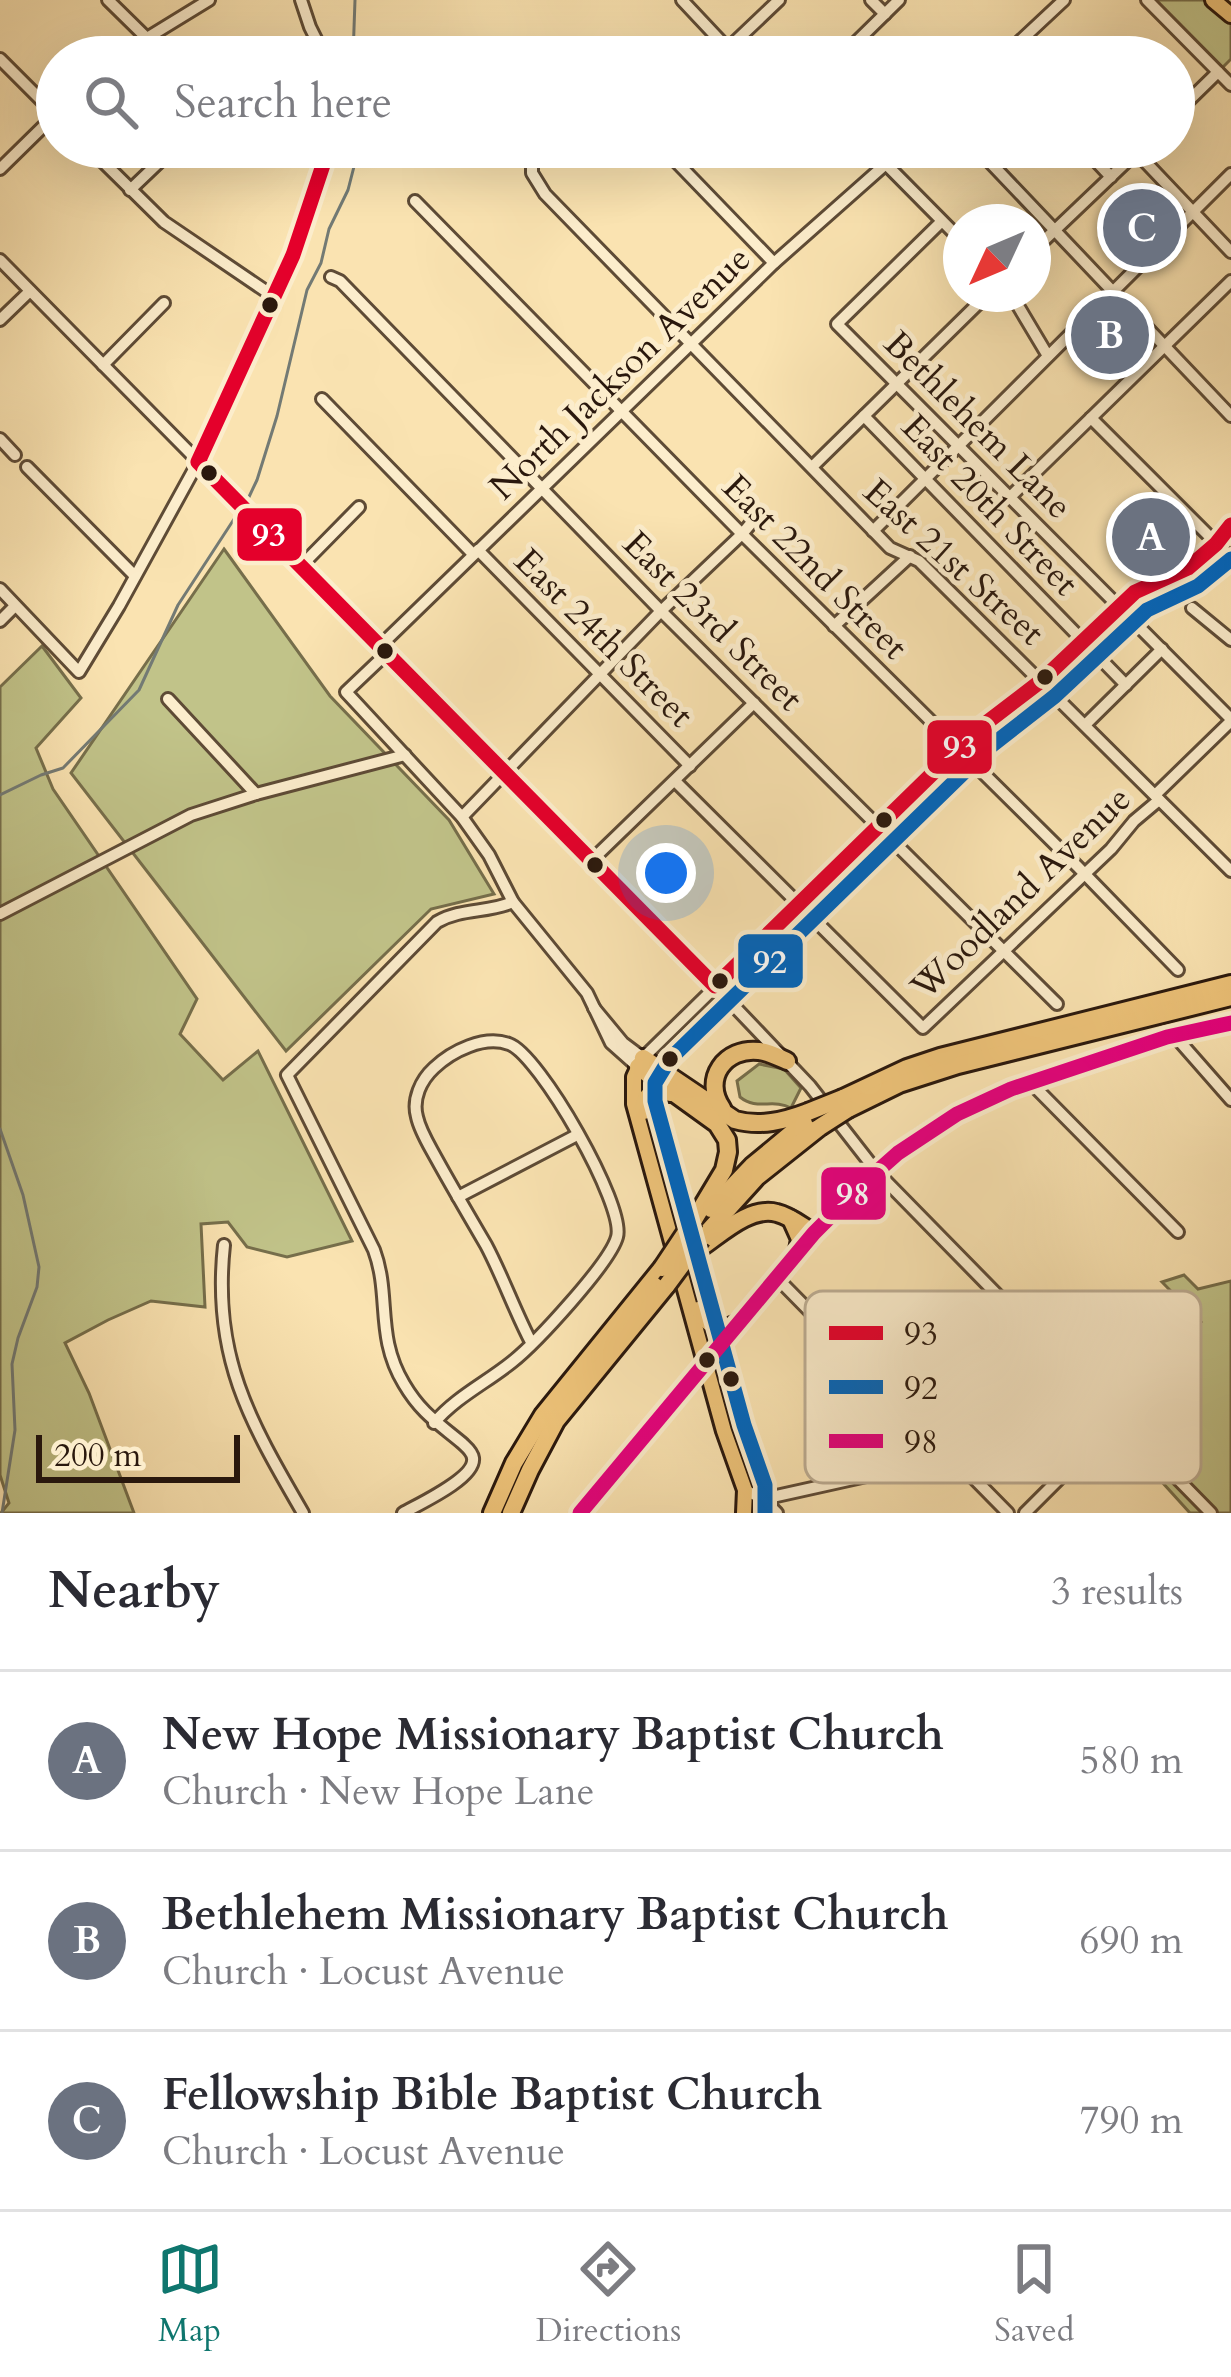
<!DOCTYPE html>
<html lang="en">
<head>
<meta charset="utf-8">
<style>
  body { margin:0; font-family:Cardo,serif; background:#f2f2f3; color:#2b2b33 }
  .compass { position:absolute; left:943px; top:204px; width:108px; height:108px; border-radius:50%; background:#fff; box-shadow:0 12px 48px #0002; rotate:226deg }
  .scale { position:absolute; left:36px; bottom:30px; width:204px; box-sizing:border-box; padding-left:12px; border:6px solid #2a180d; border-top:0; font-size:33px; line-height:42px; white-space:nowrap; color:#2a180d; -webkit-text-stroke:9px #fcedcc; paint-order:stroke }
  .you { position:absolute; left:666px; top:873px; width:42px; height:42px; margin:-30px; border:9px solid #fff; border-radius:50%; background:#1a73e8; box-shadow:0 0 0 18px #1a73e833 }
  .badge { display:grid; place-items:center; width:78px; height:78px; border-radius:50%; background:#0f766e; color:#fff; font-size:39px; font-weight:700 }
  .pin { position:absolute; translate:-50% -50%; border:6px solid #fff; box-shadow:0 3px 12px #0006 }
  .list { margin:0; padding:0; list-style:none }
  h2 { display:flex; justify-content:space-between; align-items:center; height:156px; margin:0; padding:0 48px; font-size:51px }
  h2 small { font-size:39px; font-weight:400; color:#7c7c81 }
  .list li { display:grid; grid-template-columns:78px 1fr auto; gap:36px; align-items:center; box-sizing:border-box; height:180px; padding:0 48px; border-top:3px solid #e1e1e2 }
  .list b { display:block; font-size:45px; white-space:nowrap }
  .list p { margin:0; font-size:39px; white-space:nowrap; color:#7c7c81 }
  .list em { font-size:39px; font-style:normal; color:#7c7c81 }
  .icon { flex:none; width:66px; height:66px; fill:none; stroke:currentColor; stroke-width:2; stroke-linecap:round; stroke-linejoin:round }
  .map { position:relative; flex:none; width:1231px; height:1513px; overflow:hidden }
  .search { position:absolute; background:#fff; box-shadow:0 12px 48px #0002; left:36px; right:36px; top:36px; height:132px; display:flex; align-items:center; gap:30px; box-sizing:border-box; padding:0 42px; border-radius:66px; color:#7c7c81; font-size:45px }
  .sheet { height:696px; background:#fff }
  nav { display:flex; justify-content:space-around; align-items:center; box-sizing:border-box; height:168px; border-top:3px solid #e1e1e2; background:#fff; font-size:33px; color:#7c7c81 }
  nav a { display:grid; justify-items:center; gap:6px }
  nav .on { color:#0f766e }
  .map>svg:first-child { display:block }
  .green { fill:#c1c389; stroke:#766e4b; stroke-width:3 }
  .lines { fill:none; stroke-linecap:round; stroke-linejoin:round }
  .stream { stroke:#737a74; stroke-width:3 }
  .minor-casing { stroke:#5e4b36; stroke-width:16 }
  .major-casing { stroke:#2a180d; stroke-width:20 }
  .highway-casing { stroke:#2a180d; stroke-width:22 }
  .minor { stroke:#fcedcc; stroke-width:10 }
  .major { stroke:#edc278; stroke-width:14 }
  .highway { stroke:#edc278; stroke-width:16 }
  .highway-bridge-casing { stroke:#2a180d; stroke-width:22; stroke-linecap:butt }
  .highway-bridge { stroke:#edc278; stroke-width:16 }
  .bus-1-casing { stroke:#fcedcc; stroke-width:24 }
  .bus-2-casing { stroke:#fcedcc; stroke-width:24 }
  .bus-3-casing { stroke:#fcedcc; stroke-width:24 }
  .bus-1 { stroke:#e4002b; stroke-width:15 }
  .bus-2 { stroke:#0065bd; stroke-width:15 }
  .bus-3 { stroke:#e5007d; stroke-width:15 }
  .bus-dot { fill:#2a180d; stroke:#fcedcc; stroke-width:4.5 }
  .labels { text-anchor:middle; stroke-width:10; stroke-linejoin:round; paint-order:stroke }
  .street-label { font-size:36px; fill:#2a180d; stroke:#fcedcc }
  .key { fill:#fcedcc; stroke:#bdad93; stroke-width:3 }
  .key-label { font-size:33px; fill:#2a180d }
  .line-badge { stroke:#fcedcc; stroke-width:4.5 }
  .badge-label { font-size:33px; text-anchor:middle; font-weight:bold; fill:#fff }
</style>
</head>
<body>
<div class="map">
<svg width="1231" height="1513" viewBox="0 0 1231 1513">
  <rect width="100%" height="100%" fill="#fae3b1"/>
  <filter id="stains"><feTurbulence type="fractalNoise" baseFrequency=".00167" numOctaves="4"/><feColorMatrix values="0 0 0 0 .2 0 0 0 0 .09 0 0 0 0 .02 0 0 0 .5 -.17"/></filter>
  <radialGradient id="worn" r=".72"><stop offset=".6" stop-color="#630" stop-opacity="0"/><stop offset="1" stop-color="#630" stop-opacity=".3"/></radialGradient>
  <g class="green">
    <polygon points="1147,0 1213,0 1231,15 1231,59 1218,72"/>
    <polygon points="224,549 330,696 449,820 494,894 431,909 286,1051 71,773"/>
    <polygon points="42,646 81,698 36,748 53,789 197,999 180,1034 223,1080 258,1051 352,1241 287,1257 247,1247 228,1222 201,1224 205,1307 151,1301 108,1320 65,1343 89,1393 134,1513 1,1513 9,1503 0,1475 0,687"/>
    <path d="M759 1064 784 1069 801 1088 791 1108C773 1098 757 1111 740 1097L737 1081Z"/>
    <polygon points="1184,1275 1198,1289 1231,1281 1231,1513 1190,1513 1104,1418 1201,1322 1162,1282"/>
  </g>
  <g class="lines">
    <g class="stream">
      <polyline points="353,57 355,0"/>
      <polyline points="248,499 257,480 277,416 307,290 321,263 329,229 348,190 359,147"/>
      <polyline points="0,795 41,775 63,768 139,690 178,605 238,513"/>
      <polyline points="0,1129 23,1195 39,1267 37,1287 18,1338 12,1364 15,1430 2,1513"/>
    </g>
    <g class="minor-casing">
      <g id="minor">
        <polyline points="108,0 166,57"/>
        <polyline points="301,0 310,27 325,57"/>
        <polyline points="682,0 728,49"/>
        <polyline points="871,0 885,14"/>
        <polyline points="1147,0 1231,85"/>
        <polyline points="1096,48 1104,57"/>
        <polyline points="121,57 147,38 209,0"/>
        <polyline points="719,57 779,0"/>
        <polyline points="841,57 899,0"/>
        <polyline points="1003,57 1064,0"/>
        <polyline points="0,59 57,116"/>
        <polyline points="1174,115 1218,72"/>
        <polyline points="88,147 164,222 273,296"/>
        <polyline points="532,147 532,173 545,194 890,548 919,561 1231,871"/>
        <polyline points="662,147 774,263"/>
        <polyline points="869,147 961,240"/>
        <polyline points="1083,147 1111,177"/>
        <polyline points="1136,152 1231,252"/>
        <polyline points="986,158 1231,416"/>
        <polyline points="0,169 57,113"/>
        <polyline points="130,190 175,147"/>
        <polyline points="415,201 742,534 1078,867 1178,970"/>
        <polyline points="941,222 837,324 1231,719"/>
        <polyline points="1033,251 1142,147"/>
        <polyline points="0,260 715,986 810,1086 877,1172 1211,1513"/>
        <polyline points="331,277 340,281 661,611 1057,1004"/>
        <polyline points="1011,294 1048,356"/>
        <polyline points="0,320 30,291"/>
        <polyline points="103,365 164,303"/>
        <polyline points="322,399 473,554"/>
        <polyline points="864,416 1126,685"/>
        <polyline points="1091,418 1231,558"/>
        <polyline points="0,439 15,455"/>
        <polyline points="27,467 135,576"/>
        <polyline points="812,467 988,294"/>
        <polyline points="1010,497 1231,281"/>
        <polyline points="873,531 1231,174"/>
        <polyline points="478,550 690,766"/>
        <polyline points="301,566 359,507"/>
        <polyline points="0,589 79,672 119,606 203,453 293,255 329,147"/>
        <polyline points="1192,608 1231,640"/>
        <polyline points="0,621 15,606"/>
        <polyline points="834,626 910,556"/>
        <polyline points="380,646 774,263 905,147"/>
        <polyline points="387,653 346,692 462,817 489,855 513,902 587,993 611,1043 638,1067"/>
        <polyline points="168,699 256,794"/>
        <polyline points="1085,725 1162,649"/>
        <polyline points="675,781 923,1028 1111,849 1134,821 1159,800"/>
        <polyline points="1155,795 1231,721"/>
        <polyline points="462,817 661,611 742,534 753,521"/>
        <polyline points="591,861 754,703"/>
        <polyline points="0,914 191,815 256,794 405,755"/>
        <polyline points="594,1008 623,1043 643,1058 977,730 1041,681 1135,592 1188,568 1216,544 1231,525"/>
        <polyline points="1174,1035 1231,1100"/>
        <polyline points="1029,1081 1178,1232"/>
        <polyline points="458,1197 577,1135"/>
        <path d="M224 1245C212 1356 249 1420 303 1513"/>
        <polyline points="775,1276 1008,1513"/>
        <path d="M434 1423C456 1397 486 1383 512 1362 536 1343 610 1263 617 1237 626 1206 539 1054 509 1044 484 1035 452 1051 434 1068 421 1080 412 1099 417 1117 420 1131 429 1145 436 1158 452 1187 469 1216 486 1245 503 1277 515 1312 532 1344"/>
        <polyline points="745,1490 763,1499 777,1513"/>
        <polyline points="763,1499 952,1457"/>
        <path d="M403 1513C419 1504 476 1478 473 1458 472 1451 466 1447 462 1443 438 1423 421 1413 404 1384 375 1336 391 1296 374 1250L287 1075 437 922C461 908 488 913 513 902"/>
        <polyline points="1025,1513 1120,1418"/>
      </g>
    </g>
    <g class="major-casing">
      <g id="major">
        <polyline points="1213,0 1231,15"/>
        <polyline points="641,1062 634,1077 634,1104 724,1431 745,1490 744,1513"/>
        <path d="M698 1309C705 1326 719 1332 736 1323"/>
        <path d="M580 1513 814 1233C855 1189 902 1143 957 1114 1003 1089 1054 1073 1105 1057 1146 1044 1188 1029 1231 1023"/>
      </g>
    </g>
    <g class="highway-casing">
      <g id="highway">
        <path d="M643 1058 735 1120C760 1127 784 1121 808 1112"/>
        <polyline points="638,1067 717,1124 727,1140 728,1152 724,1170 694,1220"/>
        <polyline points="843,1098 907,1068 940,1057 1231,984"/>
        <path d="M722 1108C702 1079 725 1047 759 1051 769 1052 778 1057 787 1061"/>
        <polyline points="848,1109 899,1084 958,1065 1231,997"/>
        <path d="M644 1111C643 1094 655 1088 670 1093"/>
        <polyline points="711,1209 752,1166 811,1117"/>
        <polyline points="791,1219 800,1239 798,1250"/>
        <polyline points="701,1239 757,1177 820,1127"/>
        <path d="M703 1246C723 1232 751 1206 777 1213 790 1216 802 1226 814 1233"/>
        <polyline points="492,1513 514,1463 543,1415 662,1268"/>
        <polyline points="511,1513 530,1470 556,1421 667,1285"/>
      </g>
    </g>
    <use href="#minor" class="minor"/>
    <use href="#major" class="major"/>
    <use href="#highway" class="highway"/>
    <g class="highway-bridge-casing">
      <g id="highway-bridge">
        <polyline points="808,1112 843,1098"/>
        <polyline points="820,1127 848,1109"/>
        <polyline points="662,1268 694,1220"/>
        <polyline points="667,1285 701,1239"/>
      </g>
    </g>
    <use href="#highway-bridge" class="highway-bridge"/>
    <g class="bus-1-casing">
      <polyline id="bus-1" points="329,147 293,255 198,462 715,986 977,730 1041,681 1135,592 1188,568 1216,544 1231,525"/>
    </g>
    <g class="bus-2-casing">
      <polyline id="bus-2" points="765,1513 765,1485 744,1425 655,1101 655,1083 669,1060 991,746 1055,696 1147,610 1198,586 1231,559"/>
    </g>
    <g class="bus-3-casing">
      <polyline id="bus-3" points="580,1513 814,1233 863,1184 898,1153 957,1114 1011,1089 1167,1037 1231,1023"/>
    </g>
    <use href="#bus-1" class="bus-1"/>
    <use href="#bus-2" class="bus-2"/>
    <use href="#bus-3" class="bus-3"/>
  </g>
  <g class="bus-dot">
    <circle cx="270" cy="305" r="10"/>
    <circle cx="209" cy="473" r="10"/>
    <circle cx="385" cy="651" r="10"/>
    <circle cx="1045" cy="677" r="10"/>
    <circle cx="884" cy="820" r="10"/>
    <circle cx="595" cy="865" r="10"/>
    <circle cx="720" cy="981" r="10"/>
    <circle cx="670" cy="1059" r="10"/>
    <circle cx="707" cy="1360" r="10"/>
    <circle cx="731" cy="1379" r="10"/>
  </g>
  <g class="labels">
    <g class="street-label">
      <text transform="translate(619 372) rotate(-44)" y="13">North Jackson Avenue</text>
      <text transform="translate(979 424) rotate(45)" y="13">Bethlehem Lane</text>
      <text transform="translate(991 504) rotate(46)" y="13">East 20th Street</text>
      <text transform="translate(955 561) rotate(42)" y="13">East 21st Street</text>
      <text transform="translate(816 566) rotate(45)" y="13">East 22nd Street</text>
      <text transform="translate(714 620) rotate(45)" y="13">East 23rd Street</text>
      <text transform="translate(605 637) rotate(45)" y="13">East 24th Street</text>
      <text transform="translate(1020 892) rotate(-44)" y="13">Woodland Avenue</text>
    </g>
  </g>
  <rect x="805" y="1291" width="396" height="192" rx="18" class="key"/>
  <rect x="829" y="1326" width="54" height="14" fill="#e4002b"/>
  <rect x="829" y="1380" width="54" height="14" fill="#0065bd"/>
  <rect x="829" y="1434" width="54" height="14" fill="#e5007d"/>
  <g class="key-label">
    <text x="904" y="1345">93</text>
    <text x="904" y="1399">92</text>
    <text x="904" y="1453">98</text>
  </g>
  <g class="line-badge">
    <rect x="235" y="506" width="69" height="57" rx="12" fill="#e4002b"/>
    <rect x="925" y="718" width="69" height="58" rx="12" fill="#e4002b"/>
    <rect x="736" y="932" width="69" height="58" rx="12" fill="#0065bd"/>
    <rect x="819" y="1165" width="69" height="57" rx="12" fill="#e5007d"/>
  </g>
  <g class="badge-label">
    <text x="269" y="546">93</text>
    <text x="960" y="758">93</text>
    <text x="770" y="973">92</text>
    <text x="853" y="1205">98</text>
  </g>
  <rect width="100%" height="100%" filter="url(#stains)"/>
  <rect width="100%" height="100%" fill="url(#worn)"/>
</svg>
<svg class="compass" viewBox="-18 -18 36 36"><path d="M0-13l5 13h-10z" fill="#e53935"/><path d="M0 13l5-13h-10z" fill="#7c7c81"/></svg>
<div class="scale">200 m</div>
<div class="you"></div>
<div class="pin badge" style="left:1151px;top:537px;background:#6b7280">A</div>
<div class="pin badge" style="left:1110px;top:335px;background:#6b7280">B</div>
<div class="pin badge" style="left:1142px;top:228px;background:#6b7280">C</div>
<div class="search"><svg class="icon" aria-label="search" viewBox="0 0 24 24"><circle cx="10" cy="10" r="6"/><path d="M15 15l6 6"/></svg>Search here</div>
</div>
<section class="sheet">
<h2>Nearby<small>3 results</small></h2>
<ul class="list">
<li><span class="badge" style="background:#6b7280">A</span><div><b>New Hope Missionary Baptist Church</b><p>Church · New Hope Lane</p></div><em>580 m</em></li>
<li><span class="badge" style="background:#6b7280">B</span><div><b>Bethlehem Missionary Baptist Church</b><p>Church · Locust Avenue</p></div><em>690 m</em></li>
<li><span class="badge" style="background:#6b7280">C</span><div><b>Fellowship Bible Baptist Church</b><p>Church · Locust Avenue</p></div><em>790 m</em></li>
</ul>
</section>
<nav>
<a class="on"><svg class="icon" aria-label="map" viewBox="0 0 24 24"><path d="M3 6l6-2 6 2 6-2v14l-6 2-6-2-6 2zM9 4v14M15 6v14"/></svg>Map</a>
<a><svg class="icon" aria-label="directions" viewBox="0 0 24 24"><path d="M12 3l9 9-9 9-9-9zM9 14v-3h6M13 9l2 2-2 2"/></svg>Directions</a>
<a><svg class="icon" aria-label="saved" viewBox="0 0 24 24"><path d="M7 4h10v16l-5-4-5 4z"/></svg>Saved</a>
</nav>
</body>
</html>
